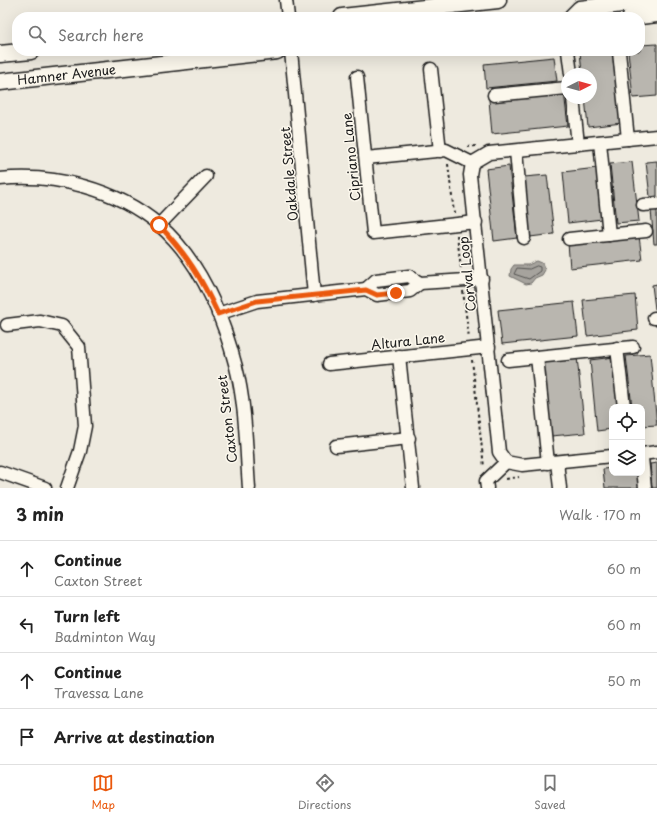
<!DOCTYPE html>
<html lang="en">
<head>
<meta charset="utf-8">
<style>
  body { margin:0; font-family:"Playpen Sans",sans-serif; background:#f2f2f2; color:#222 }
  .controls { position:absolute; right:12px; bottom:12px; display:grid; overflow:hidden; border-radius:8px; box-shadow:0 4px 16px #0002 }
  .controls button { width:36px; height:36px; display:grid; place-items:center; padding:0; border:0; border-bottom:1px solid #e0e0e0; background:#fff; color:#222; font:20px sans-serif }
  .compass { position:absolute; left:561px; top:68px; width:36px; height:36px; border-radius:50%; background:#fff; box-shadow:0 4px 16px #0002; rotate:84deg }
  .stop { position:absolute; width:12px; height:12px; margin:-9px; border:3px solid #ea580c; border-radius:50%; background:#fff }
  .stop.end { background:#ea580c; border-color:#fff; box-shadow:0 1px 4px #0008 }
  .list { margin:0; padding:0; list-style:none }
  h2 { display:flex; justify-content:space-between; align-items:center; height:52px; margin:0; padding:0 16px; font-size:17px }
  h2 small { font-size:13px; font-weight:400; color:#767676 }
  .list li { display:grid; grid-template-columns:26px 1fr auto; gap:12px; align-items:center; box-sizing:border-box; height:56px; padding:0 16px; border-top:1px solid #e0e0e0 }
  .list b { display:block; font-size:15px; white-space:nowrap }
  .list p { margin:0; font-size:13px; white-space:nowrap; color:#767676 }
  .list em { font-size:13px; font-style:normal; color:#767676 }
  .icon { flex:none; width:22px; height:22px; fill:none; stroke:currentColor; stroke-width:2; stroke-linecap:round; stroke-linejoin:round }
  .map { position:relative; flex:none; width:657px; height:488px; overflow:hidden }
  .search { position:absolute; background:#fff; box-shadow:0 4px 16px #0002; left:12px; right:12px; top:12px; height:44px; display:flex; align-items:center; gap:10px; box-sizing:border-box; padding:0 14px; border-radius:16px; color:#767676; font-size:15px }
  .sheet { height:276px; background:#fff }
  nav { display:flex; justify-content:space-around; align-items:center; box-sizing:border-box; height:56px; border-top:1px solid #e0e0e0; background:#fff; font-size:11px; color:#767676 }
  nav a { display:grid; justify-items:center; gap:2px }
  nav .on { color:#ea580c }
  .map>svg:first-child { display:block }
  .water { fill:#a6a39d; stroke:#6f6d69 }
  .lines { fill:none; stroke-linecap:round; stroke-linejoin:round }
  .shore { stroke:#535250; stroke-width:1 }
  .building { fill:#b9b6af; stroke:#1c1c1c }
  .minor-casing { stroke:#1c1c1c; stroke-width:15 }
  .major-casing { stroke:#1c1c1c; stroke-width:19 }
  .path { stroke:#1c1c1c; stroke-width:2; stroke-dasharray:3 3; stroke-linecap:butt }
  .minor { stroke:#fbf7ec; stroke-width:12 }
  .major { stroke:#fbf7ec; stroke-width:16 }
  .route { stroke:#ea580c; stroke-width:5 }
  .labels { text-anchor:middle; stroke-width:3; stroke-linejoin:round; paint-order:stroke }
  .street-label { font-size:13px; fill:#1c1c1c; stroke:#fbf7ec }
</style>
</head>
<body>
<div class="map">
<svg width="657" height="488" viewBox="0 0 657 488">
  <rect width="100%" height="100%" fill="#eeeadf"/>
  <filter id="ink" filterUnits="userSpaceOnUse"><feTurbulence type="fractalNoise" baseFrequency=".025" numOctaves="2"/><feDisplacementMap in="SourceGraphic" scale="8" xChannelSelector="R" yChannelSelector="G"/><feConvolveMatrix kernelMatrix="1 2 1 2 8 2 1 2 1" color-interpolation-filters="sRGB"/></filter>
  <g filter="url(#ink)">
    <polygon class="water" points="537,261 542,263 545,270 542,275 535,278 531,283 526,284 510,276 511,269 514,265 528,265"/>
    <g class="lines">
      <polygon class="shore" points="537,266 540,267 540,271 529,279 514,274 517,268 529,269"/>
    </g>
    <g class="building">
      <polygon points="657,44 657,96 633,98 628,51 640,51 640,45"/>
      <polygon points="580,51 614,51 622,123 588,127 585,98 591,98 591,74 582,74"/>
      <polygon points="554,57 557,81 486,88 484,64"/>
      <polygon points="564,92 568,126 492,134 489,100"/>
      <polygon points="657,161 657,196 650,197 646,162"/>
      <polygon points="632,162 639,221 616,223 610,164"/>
      <polygon points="509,166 517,238 494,241 486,169"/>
      <polygon points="597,168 602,219 568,223 563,172"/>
      <polygon points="547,175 554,234 530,237 524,177"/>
      <polygon points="657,209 657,244 654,244 651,210"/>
      <polygon points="639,236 642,260 570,268 568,243"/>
      <polygon points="657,284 657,309 655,309 652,285"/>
      <polygon points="635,295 638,330 587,336 583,300"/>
      <polygon points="574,302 578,336 502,344 498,310"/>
      <polygon points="650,354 657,425 642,426 642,407 632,407 626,356"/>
      <polygon points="577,357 585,433 551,436 543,360"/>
      <polygon points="614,357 619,407 612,407 612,429 597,431 590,360"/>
      <polygon points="657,463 657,488 652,488 650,464"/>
      <polygon points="612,468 612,473 638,473 639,488 605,488 603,469"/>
    </g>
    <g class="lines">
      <g class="minor-casing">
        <g id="minor">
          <polyline points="286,0 288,17"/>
          <polyline points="291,51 314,295"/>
          <polyline points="568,51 571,74"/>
          <polyline points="619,52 628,139"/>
          <polyline points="431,69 440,151"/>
          <polyline points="357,77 373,233 476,222"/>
          <polyline points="494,95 567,88"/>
          <polyline points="573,98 578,144"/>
          <polyline points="600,142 609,235"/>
          <polyline points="516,151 524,238"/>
          <polyline points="366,158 446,150 472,163"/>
          <polyline points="472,163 470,175 499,452 506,462 522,465 612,456"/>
          <polyline points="472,163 489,153 657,136"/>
          <path d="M0 179C54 173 117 189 159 225 200 260 223 317 236 367 246 406 246 448 249 488"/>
          <polyline points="643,205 657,204"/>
          <polyline points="159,225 206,176"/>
          <polyline points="569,239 646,231"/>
          <polyline points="366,289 376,280 409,276 420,283 482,279"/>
          <polyline points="218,314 257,301 366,289 377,295 410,291 420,283"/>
          <polyline points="654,318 657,318"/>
          <polyline points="7,325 40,321 62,326 79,347 85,426 80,451 67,488"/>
          <polyline points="617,348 624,407"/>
          <polyline points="399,356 413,488"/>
          <polyline points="537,357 548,463"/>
          <polyline points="508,360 633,347"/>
          <polyline points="329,364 489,347"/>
          <polyline points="336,446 409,438"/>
          <polyline points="642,454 657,452"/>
          <polyline points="642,458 645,488"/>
          <polyline points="557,462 560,488"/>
          <polyline points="0,472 45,488"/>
          <polyline points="487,488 486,481 506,462"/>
        </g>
      </g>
      <g class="major-casing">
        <g id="major">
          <polyline points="342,17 498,0"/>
          <polyline points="572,17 580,9 657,0"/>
          <polyline points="631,17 657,14"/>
          <polyline points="0,54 31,51"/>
          <path id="s1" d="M0 82 277 51"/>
        </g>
      </g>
      <g class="path">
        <polyline points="467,147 476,146"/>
        <polyline points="448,164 454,213"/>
        <polyline points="457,235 461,268"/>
        <polyline points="463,291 469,338"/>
        <polyline points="472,360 484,467"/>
        <polyline points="506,479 519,477"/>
      </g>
      <use href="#minor" class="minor"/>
      <use href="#major" class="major"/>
    </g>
  </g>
  <g class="lines" filter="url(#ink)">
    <path class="route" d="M159 225C187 255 201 277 218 314L257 301 366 290 377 295 396 293"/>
  </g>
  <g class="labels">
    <g class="street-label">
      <text dy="5" stroke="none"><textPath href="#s1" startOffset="67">Hamner Avenue</textPath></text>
      <text transform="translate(351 157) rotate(-96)" y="5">Cipriano Lane</text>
      <text transform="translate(289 174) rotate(-95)" y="5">Oakdale Street</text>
      <text transform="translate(467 274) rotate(-96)" y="5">Corval Loop</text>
      <text transform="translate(408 341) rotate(-6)" y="5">Altura Lane</text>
      <text transform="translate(227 419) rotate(-97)" y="5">Caxton Street</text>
    </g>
  </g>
</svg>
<div class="controls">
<button><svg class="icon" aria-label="locate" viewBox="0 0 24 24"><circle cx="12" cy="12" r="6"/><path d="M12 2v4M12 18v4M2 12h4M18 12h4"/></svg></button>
<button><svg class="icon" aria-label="layers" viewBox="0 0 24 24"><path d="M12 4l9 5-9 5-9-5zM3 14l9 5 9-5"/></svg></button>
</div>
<svg class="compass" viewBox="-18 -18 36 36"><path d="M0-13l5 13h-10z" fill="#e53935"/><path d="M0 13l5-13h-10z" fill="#767676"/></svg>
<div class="stop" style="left:159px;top:225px"></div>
<div class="stop end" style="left:396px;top:293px"></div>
<div class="search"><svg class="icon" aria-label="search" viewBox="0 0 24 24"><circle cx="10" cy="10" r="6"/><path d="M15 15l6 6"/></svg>Search here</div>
</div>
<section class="sheet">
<h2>3 min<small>Walk · 170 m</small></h2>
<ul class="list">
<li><svg class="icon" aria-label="ahead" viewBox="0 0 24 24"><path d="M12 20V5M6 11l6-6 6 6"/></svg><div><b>Continue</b><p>Caxton Street</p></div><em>60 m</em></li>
<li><svg class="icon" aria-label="left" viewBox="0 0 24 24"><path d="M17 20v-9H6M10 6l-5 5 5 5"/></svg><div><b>Turn left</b><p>Badminton Way</p></div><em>60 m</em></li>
<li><svg class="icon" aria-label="ahead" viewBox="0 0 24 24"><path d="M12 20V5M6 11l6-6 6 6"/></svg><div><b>Continue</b><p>Travessa Lane</p></div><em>50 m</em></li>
<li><svg class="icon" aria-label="arrive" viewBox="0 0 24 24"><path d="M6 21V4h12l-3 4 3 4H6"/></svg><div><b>Arrive at destination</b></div></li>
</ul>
</section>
<nav>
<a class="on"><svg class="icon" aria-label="map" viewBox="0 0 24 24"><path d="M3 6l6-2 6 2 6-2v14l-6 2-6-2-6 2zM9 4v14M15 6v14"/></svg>Map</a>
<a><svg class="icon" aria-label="directions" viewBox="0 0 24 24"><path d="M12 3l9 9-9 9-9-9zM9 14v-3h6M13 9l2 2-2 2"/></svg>Directions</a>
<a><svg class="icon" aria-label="saved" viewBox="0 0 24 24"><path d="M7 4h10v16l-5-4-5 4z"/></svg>Saved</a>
</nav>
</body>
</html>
